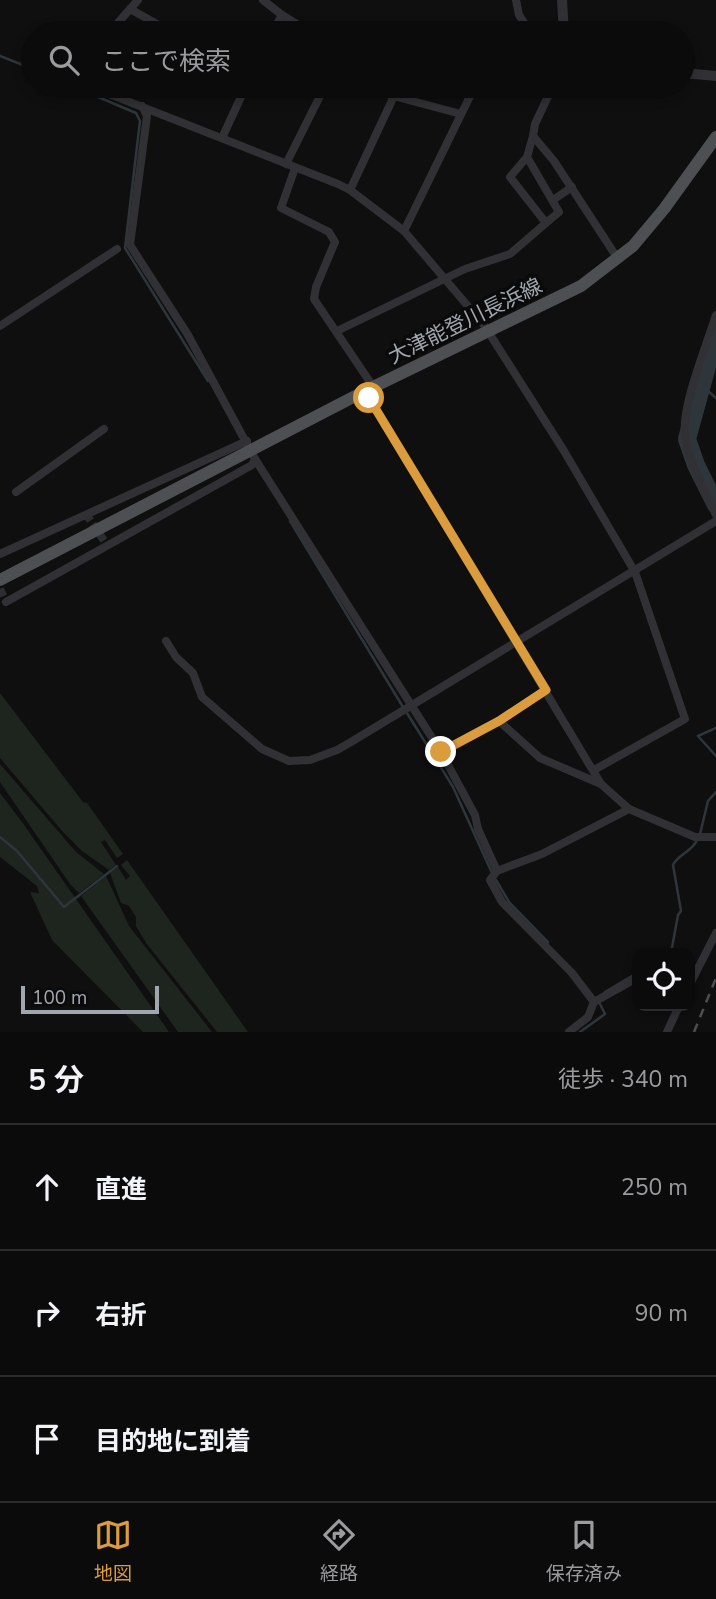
<!DOCTYPE html>
<html lang="ja">
<head>
<meta charset="utf-8">
<style>
  body { margin:0; font-family:"Nunito Sans","Noto Sans JP",sans-serif; background:#19191a; color:#f1f3f6 }
  .controls { position:absolute; right:21px; bottom:21px; display:grid; overflow:hidden; border-radius:14px; box-shadow:0 4px 10px #0003 }
  .controls button { width:63px; height:63px; display:grid; place-items:center; padding:0; border:0; border-bottom:2px solid #2b2b2d; background:#0b0b0c; color:#f1f3f6; font:35px sans-serif }
  .scale { position:absolute; left:21px; bottom:18px; width:138px; box-sizing:border-box; padding-left:7px; border:4px solid #a2a7af; border-top:0; font-size:19px; line-height:24px; white-space:nowrap; color:#a2a7af; -webkit-text-stroke:5px #0a0a0b; paint-order:stroke }
  .stop { position:absolute; width:21px; height:21px; margin:-16px; border:5px solid #da9c3d; border-radius:50%; background:#fff }
  .stop.end { background:#da9c3d; border-color:#fff; box-shadow:0 2px 7px #0008 }
  .list { margin:0; padding:0; list-style:none }
  h2 { display:flex; justify-content:space-between; align-items:center; height:91px; margin:0; padding:0 28px; font-size:30px }
  h2 small { font-size:23px; font-weight:400; color:#9a9b9d }
  .list li { display:grid; grid-template-columns:46px 1fr auto; gap:21px; align-items:center; box-sizing:border-box; height:126px; padding:0 28px; border-top:2px solid #2b2b2d }
  .list b { display:block; font-size:26px; white-space:nowrap }
  .list em { font-size:23px; font-style:normal; color:#9a9b9d }
  .icon { flex:none; width:38px; height:38px; fill:none; stroke:currentColor; stroke-width:2; stroke-linecap:round; stroke-linejoin:round }
  .map { position:relative; flex:none; width:716px; height:1032px; overflow:hidden }
  .search { position:absolute; background:#0b0b0c; box-shadow:0 4px 10px #0003; left:21px; right:21px; top:21px; height:77px; display:flex; align-items:center; gap:18px; box-sizing:border-box; padding:0 24px; border-radius:38px; color:#9a9b9d; font-size:26px }
  .sheet { height:469px; background:#0b0b0c }
  nav { display:flex; justify-content:space-around; align-items:center; box-sizing:border-box; height:98px; border-top:2px solid #2b2b2d; background:#0b0b0c; font-size:19px; color:#9a9b9d }
  nav a { display:grid; justify-items:center; gap:4px }
  nav .on { color:#da9c3d }
  .map>svg:first-child { display:block }
  .green { fill:#1e241e }
  .lines { fill:none; stroke-linecap:round; stroke-linejoin:round }
  .stream { stroke:#2e363b; stroke-width:2.5 }
  .river { stroke:#2e363b; stroke-width:18 }
  .minor-tunnel { stroke:#2c2d30; stroke-width:8; stroke-dasharray:8 4; stroke-linecap:butt }
  .minor { stroke:#313135; stroke-width:8 }
  .tertiary { stroke:#313135; stroke-width:10 }
  .primary { stroke:#4d4f53; stroke-width:12 }
  .rail { stroke:#4c4e51; stroke-width:2.5; stroke-dasharray:9 7; stroke-linecap:butt }
  .route { stroke:#da9c3d; stroke-width:9 }
  .labels { text-anchor:middle; stroke-width:7; stroke-linejoin:round; paint-order:stroke }
  .street-label { font-size:21px; fill:#a2a7af; stroke:#0a0a0b }
</style>
</head>
<body>
<div class="map">
<svg width="716" height="1032" viewBox="0 0 716 1032">
  <rect width="100%" height="100%" fill="#0f0f10"/>
  <g class="green">
    <polygon points="0,693 83,802 87,803 123,854 117,858 105,840 101,842 116,865 109,870 82,851 63,832 0,758"/>
    <polygon points="0,764 76,852 104,874 79,893 70,884 0,782"/>
    <polygon points="0,793 22,822 169,1032 143,1032 52,940 30,892 39,893 37,886 0,857"/>
    <polygon points="127,860 248,1032 217,1032 146,943 136,926 136,917 129,906 121,903 110,873 118,867 126,880 130,876 121,865"/>
    <polygon points="106,876 129,926 212,1032 178,1032 81,896"/>
  </g>
  <g class="lines">
    <g class="stream">
      <polyline points="0,56 33,69"/>
      <polyline points="72,86 136,113 140,121 125,248 208,381"/>
      <polyline points="701,385 716,398"/>
      <polyline points="290,521 403,707"/>
      <polyline points="407,713 453,787 492,873"/>
      <polyline points="716,728 698,736 716,756"/>
      <polyline points="700,834 708,801 716,792"/>
      <polyline points="0,837 17,851 64,907 117,866"/>
      <polyline points="496,880 509,902 548,942"/>
      <path d="M671 953 678 915 681 911 673 865C678 854 692 852 697 840"/>
      <polyline points="605,992 637,973"/>
      <polyline points="580,1032 605,1014 598,1000"/>
    </g>
    <polyline class="river" points="716,334 687,439 696,465 716,505"/>
    <g class="minor-tunnel">
      <polyline points="86,514 107,545"/>
      <polyline points="0,589 6,602"/>
    </g>
    <g class="minor">
      <polyline points="263,0 282,15 311,33"/>
      <polyline points="516,0 519,15 531,33"/>
      <polyline points="130,9 173,33"/>
      <polyline points="109,33 138,0"/>
      <polyline points="272,33 282,15"/>
      <path d="M349 33C376 26 403 27 430 33"/>
      <polyline points="89,86 338,184 350,190 404,231 484,325 564,451 635,572 685,719 594,770"/>
      <polyline points="356,86 461,114"/>
      <polyline points="553,86 535,124 533,136 554,161 618,259"/>
      <polyline points="142,106 147,116 130,245 188,335 255,459 441,752 475,815 478,829 497,871"/>
      <polyline points="222,138 246,86"/>
      <polyline points="527,157 510,177 546,223 559,212 527,157 533,136"/>
      <polyline points="286,164 325,86"/>
      <polyline points="295,168 281,208 329,232 335,242 316,287 314,299 374,388"/>
      <polyline points="350,190 394,96"/>
      <polyline points="553,200 572,187"/>
      <polyline points="404,231 475,86"/>
      <path d="M716 315C707 344 681 407 685 435 689 463 704 489 716 515"/>
      <polyline points="0,326 117,249"/>
      <polyline points="337,331 465,269 510,254 546,223"/>
      <polyline points="365,391 601,784 629,809 695,837 716,837"/>
      <polyline points="16,492 104,429"/>
      <polyline points="0,554 247,441"/>
      <polyline points="6,602 252,465 255,459"/>
      <polyline points="166,641 176,657 193,673 202,697 262,749 289,761 310,760 337,750 351,742 716,521"/>
      <polyline points="499,721 540,758 601,784"/>
      <polyline points="441,752 499,721 546,690"/>
      <polyline points="690,984 716,933"/>
      <polyline points="594,1002 572,973 502,902 490,880 497,871 542,854 629,809"/>
      <polyline points="569,1032 588,1017 594,1002 637,978"/>
      <polyline points="667,1032 679,1006"/>
    </g>
    <g class="tertiary">
      <polyline points="562,0 564,33"/>
      <polyline points="683,73 716,76"/>
    </g>
    <polyline class="primary" points="0,580 365,391 581,286 633,246 664,209 716,137"/>
    <polyline class="rail" points="694,1032 716,978"/>
  </g>
  <g class="lines">
    <polyline class="route" points="369,398 546,690 499,721 441,752"/>
  </g>
  <g class="labels">
    <g class="street-label">
      <text transform="translate(465 321) rotate(-26)" y="7">大津能登川長浜線</text>
    </g>
  </g>
</svg>
<div class="controls">
<button><svg class="icon" aria-label="locate" viewBox="0 0 24 24"><circle cx="12" cy="12" r="6"/><path d="M12 2v4M12 18v4M2 12h4M18 12h4"/></svg></button>
</div>
<div class="scale">100 m</div>
<div class="stop" style="left:369px;top:398px"></div>
<div class="stop end" style="left:441px;top:752px"></div>
<div class="search"><svg class="icon" aria-label="search" viewBox="0 0 24 24"><circle cx="10" cy="10" r="6"/><path d="M15 15l6 6"/></svg>ここで検索</div>
</div>
<section class="sheet">
<h2>5 分<small>徒歩 · 340 m</small></h2>
<ul class="list">
<li><svg class="icon" aria-label="ahead" viewBox="0 0 24 24"><path d="M12 20V5M6 11l6-6 6 6"/></svg><div><b>直進</b></div><em>250 m</em></li>
<li><svg class="icon" aria-label="right" viewBox="0 0 24 24"><path d="M7 20v-9h11M14 6l5 5-5 5"/></svg><div><b>右折</b></div><em>90 m</em></li>
<li><svg class="icon" aria-label="arrive" viewBox="0 0 24 24"><path d="M6 21V4h12l-3 4 3 4H6"/></svg><div><b>目的地に到着</b></div></li>
</ul>
</section>
<nav>
<a class="on"><svg class="icon" aria-label="map" viewBox="0 0 24 24"><path d="M3 6l6-2 6 2 6-2v14l-6 2-6-2-6 2zM9 4v14M15 6v14"/></svg>地図</a>
<a><svg class="icon" aria-label="directions" viewBox="0 0 24 24"><path d="M12 3l9 9-9 9-9-9zM9 14v-3h6M13 9l2 2-2 2"/></svg>経路</a>
<a><svg class="icon" aria-label="saved" viewBox="0 0 24 24"><path d="M7 4h10v16l-5-4-5 4z"/></svg>保存済み</a>
</nav>
</body>
</html>
